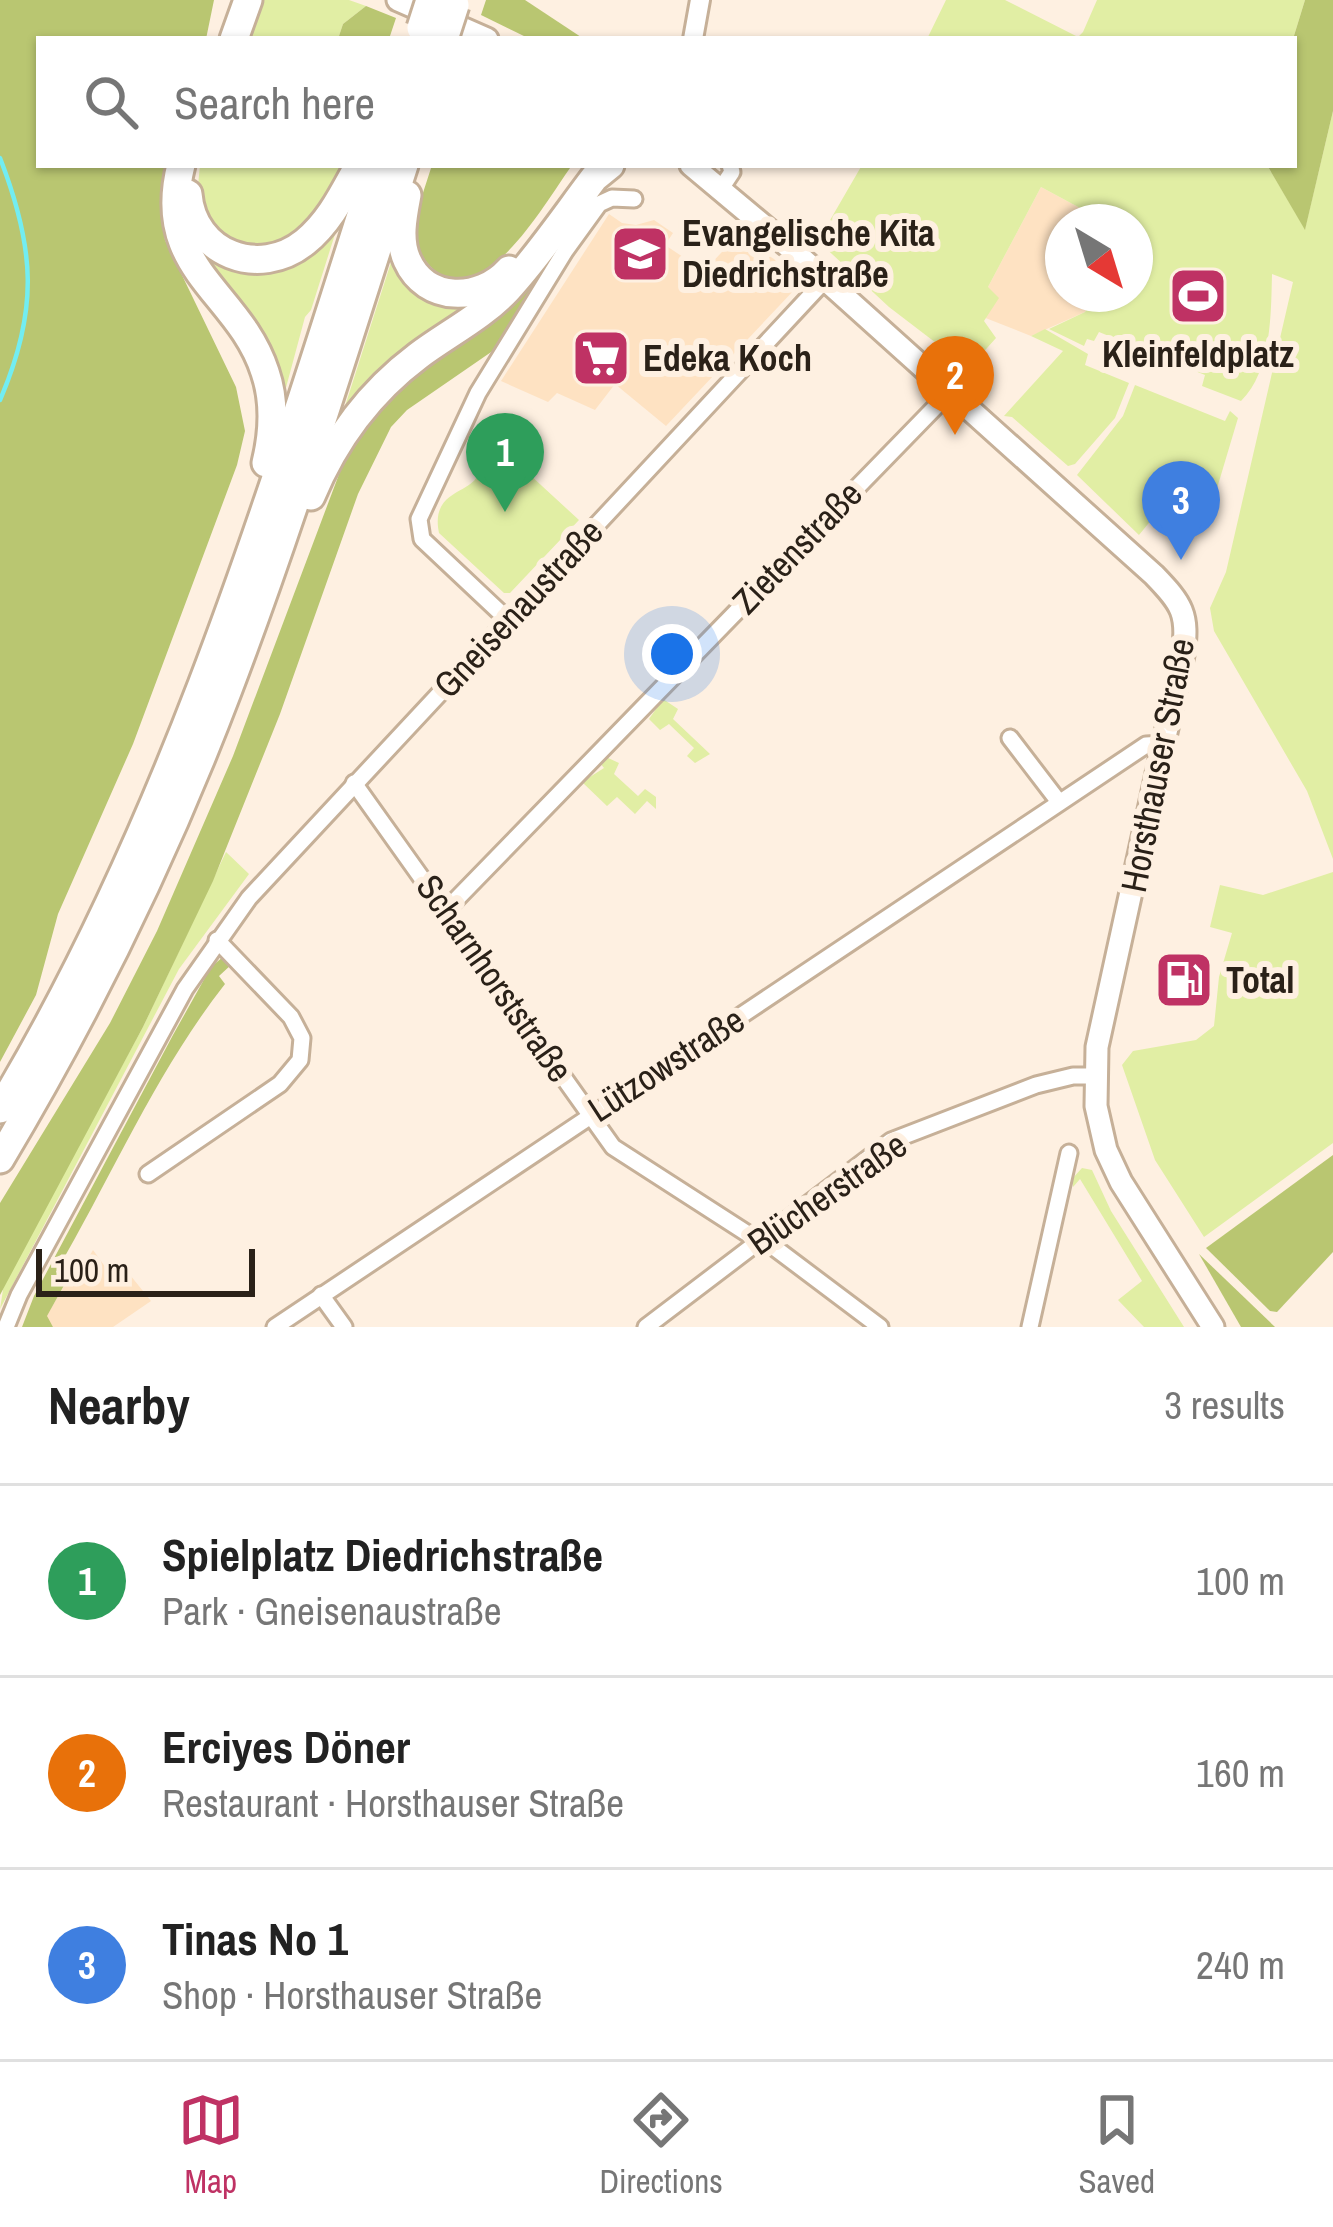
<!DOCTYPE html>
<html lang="en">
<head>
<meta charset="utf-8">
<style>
  body { margin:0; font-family:"Archivo Narrow",sans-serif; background:#f2f2f2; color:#222 }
  .compass { position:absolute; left:1045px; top:204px; width:108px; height:108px; border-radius:50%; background:#fff; box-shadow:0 3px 9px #0004; rotate:142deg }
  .scale { position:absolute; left:36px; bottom:30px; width:219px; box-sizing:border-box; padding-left:12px; border:6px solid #2a2118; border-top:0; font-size:33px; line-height:42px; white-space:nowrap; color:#2a2118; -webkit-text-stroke:9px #fef0e1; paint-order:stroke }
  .you { position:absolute; left:672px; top:654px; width:42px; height:42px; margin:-30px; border:9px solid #fff; border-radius:50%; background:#1a73e8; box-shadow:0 0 0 18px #1a73e833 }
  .badge { display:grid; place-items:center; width:78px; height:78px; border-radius:50%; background:#bf3264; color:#fff; font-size:39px; font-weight:700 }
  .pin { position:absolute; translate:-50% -99px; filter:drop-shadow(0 3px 6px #0008) }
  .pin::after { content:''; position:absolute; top:63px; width:42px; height:36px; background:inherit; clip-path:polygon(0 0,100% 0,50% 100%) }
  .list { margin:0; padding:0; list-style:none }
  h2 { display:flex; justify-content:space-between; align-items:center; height:156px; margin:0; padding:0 48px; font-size:51px }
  h2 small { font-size:39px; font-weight:400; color:#767676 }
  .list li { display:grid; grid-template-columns:78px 1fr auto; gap:36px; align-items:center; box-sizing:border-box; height:192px; padding:0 48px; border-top:3px solid #e0e0e0 }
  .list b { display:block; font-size:45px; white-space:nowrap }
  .list p { margin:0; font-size:39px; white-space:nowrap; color:#767676 }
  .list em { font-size:39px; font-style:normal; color:#767676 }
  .icon { flex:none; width:66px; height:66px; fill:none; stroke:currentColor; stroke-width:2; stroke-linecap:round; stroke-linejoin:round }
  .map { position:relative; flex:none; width:1333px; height:1327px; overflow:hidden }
  .search { position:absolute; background:#fff; box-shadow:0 3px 9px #0004; left:36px; right:36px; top:36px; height:132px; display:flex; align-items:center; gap:30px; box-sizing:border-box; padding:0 42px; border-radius:0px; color:#767676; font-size:45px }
  .sheet { height:732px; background:#fff }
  nav { display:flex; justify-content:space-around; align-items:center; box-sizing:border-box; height:168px; border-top:3px solid #e0e0e0; background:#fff; font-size:33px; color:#767676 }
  nav a { display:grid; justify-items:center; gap:6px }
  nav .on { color:#bf3264 }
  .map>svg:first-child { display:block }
  .built { fill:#fee2c2 }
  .green { fill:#e1eea4 }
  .forest { fill:#b9c671 }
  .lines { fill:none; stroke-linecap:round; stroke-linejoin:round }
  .stream { stroke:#72edf2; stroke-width:4.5 }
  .minor-casing { stroke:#c6b098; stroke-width:21 }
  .tertiary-casing { stroke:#c6b098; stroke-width:24 }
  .secondary-casing { stroke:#c6b098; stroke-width:27 }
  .motorway-casing { stroke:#c6b098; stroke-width:33 }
  .minor { stroke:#fff; stroke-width:15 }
  .tertiary { stroke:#fff; stroke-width:18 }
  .secondary { stroke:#fff; stroke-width:21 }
  .motorway { stroke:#fff; stroke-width:27 }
  .motorway-bridge-casing { stroke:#c6b098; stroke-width:33; stroke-linecap:butt }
  .motorway-bridge { stroke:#fff; stroke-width:27 }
  .labels { text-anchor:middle; stroke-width:12; stroke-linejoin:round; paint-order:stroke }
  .poi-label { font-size:36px; font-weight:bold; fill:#2a2118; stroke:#fef0e1; text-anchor:start }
  .street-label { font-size:36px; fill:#2a2118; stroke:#fef0e1 }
</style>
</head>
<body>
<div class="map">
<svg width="1333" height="1327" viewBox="0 0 1333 1327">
  <rect width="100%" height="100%" fill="#fef0e1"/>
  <g class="built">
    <polygon points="1041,187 1106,222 1063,222 1063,294 1096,294 1085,312 1031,336 983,317 988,287"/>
    <polygon points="609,214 622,223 636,225 654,220 673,233 665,245 704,271 737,236 774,259 796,282 796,288 666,426 615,384 595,410 557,393 548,402 501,381"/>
    <polygon points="93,1250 106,1268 118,1260 151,1301 113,1327 53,1327 46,1317 67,1281 73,1284"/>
  </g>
  <g class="green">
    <polygon points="257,0 349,0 366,6 343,24 338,39 242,39"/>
    <polygon points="946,0 1005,0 1078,37 1083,32 1097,0 1305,0 1293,39 927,39"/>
    <path d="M1333 111V859L1307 791 1214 631 1210 608 1226 572 1293 282 1272 274C1271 312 1272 371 1241 401L1202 386 1205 375 1099 332 1094 341 1087 339 1084 346 1049 329 1085 312 1096 294H1135V234L1139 228 1135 222H1106L1041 187 988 287 999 298 984 321 996 338 961 377 947 364 940 346 889 307 818 241 862 165H1267L1305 229Z"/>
    <path d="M200 165H348C330 199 298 251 253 249 242 249 227 239 217 235L197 196Z"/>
    <polygon points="342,212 311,310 305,317 284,395 216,291 188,220 247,265"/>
    <polygon points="393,256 479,298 339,425"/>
    <polygon points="1045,329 1088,354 1085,365 1129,383 1115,418 1075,464 1068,466 1012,417 1004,416 1063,351 1031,336"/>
    <polygon points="1135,385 1225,421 1230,411 1238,418 1215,495 1179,486 1139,535 1077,475 1123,416"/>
    <path d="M471 442 517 463 579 520 510 593H504L439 533C427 475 504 503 471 442Z"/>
    <polygon points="663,699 678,709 673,719 710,754 695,763 687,756 694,748 669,724 660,730 649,719"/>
    <polygon points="606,757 619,763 614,774 638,796 645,789 656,797 656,809 647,801 635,814 617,797 607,806 582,782 604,768 600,763"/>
    <polygon points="226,852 249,874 179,969 0,1309 4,1283 143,1027"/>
    <polygon points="1333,872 1333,1143 1204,1237 1155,1160 1122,1065 1133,1051 1196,1040 1214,1026 1219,977 1232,933 1210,927 1220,885 1263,895"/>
    <polygon points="1082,1168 1092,1170 1111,1211 1184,1327 1144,1327 1118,1300 1142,1281 1080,1179 1073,1187 1072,1179"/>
  </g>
  <g class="forest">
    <polygon points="0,0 214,0 206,39 39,39 39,165 168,165 161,207 165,240 236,387 245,431 237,465 133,744 58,914 36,995 0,1062"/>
    <polygon points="486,0 525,0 584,39 530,39 481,15"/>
    <polygon points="1305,0 1333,0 1333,111 1305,230 1267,165 1294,165 1293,39"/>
    <polygon points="366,6 396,18 389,39 338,39 343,24"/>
    <path d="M432 165H572C536 217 460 350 410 233Z"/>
    <polygon points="570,228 497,348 407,410 391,427 358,494 280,714 213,881 143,1027 0,1295 0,1203 110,1023 157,931 233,756 344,461 384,404 436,360 488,324"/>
    <path d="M224 956 232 964 219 976 225 984C156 1072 112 1176 56 1272L67 1280 47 1316 53 1327H22L34 1296 173 1035 211 967Z"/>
    <polygon points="1333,1155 1333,1252 1277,1312 1270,1311 1206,1248"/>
    <polygon points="1199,1254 1275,1327 1241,1327"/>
  </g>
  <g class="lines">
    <path class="stream" d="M0 158C35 248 39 310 0 400"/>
    <g class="minor-casing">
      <g id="minor">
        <polyline points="720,190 732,172 730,165"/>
        <polyline points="507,619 422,539 419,519 478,393 565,251 599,204 612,198 634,199"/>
        <polyline points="1010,738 1059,802"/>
        <polyline points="354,783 613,1147 748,1234 771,1245 880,1327"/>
        <polyline points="447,909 949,393"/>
        <polyline points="148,1174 280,1084 300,1060 302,1038 291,1017 217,940"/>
        <polyline points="321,1295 344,1327"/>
        <polyline points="6,1327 19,1295 185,989 249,898 824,281"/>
        <polyline points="275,1327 1146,745 1163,744"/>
        <polyline points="646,1327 891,1141 1036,1085 1073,1076 1096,1076"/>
        <polyline points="1030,1327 1069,1153"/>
      </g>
    </g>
    <g class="tertiary-casing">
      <polyline id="tertiary" points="693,39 700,0"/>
    </g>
    <g class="secondary-casing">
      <g id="secondary">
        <polyline points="398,0 487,39"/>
        <path d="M691 165 789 247 1154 575C1182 604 1189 614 1183 655L1097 1047 1096 1106 1106 1150 1121 1182 1213 1327"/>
      </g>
    </g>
    <g class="motorway-casing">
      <g id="motorway">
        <polyline points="234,39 248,0"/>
        <path d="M181 165C154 270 239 291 265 372 275 401 273 434 266 463"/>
        <path d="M188 194C193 254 259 279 305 242 330 222 344 192 359 165"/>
        <path d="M407 195C403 216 398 240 407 260 426 303 480 302 509 270"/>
        <path d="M311 496C334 441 370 392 418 356 447 334 482 317 508 289 539 255 566 215 594 178L610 165"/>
        <path d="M0 1109C176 817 274 487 377 165"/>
        <path d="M0 1159C89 1010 165 855 227 692 293 519 347 341 404 165"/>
      </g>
    </g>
    <use href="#minor" class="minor"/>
    <use href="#tertiary" class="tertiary"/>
    <use href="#secondary" class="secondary"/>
    <use href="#motorway" class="motorway"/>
    <g class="motorway-bridge-casing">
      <g id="motorway-bridge">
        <polyline points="421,28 430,0"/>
        <polyline points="444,39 455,5"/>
      </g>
    </g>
    <use href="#motorway-bridge" class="motorway-bridge"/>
  </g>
  <defs>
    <g id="school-square" transform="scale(3)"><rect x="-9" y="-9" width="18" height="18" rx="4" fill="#bf3264" stroke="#fef0e1"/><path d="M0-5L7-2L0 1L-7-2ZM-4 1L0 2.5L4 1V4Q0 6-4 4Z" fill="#fff"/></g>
    <g id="stadium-square" transform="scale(3)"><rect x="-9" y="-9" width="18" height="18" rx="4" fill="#bf3264" stroke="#fef0e1"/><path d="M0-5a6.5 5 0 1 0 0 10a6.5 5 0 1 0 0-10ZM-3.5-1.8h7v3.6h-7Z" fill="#fff"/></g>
    <g id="supermarket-square" transform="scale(3)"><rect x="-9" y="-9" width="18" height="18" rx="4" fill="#bf3264" stroke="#fef0e1"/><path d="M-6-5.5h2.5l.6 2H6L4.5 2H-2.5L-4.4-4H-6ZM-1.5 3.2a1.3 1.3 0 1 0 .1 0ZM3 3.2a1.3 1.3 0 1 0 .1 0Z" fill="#fff"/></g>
    <g id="fuel-square" transform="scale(3)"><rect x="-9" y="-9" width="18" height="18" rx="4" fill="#bf3264" stroke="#fef0e1"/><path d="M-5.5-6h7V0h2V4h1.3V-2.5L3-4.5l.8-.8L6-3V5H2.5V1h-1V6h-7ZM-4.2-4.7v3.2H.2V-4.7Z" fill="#fff"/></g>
  </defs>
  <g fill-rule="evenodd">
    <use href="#school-square" x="640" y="254"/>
    <use href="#stadium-square" x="1198" y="296"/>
    <use href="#supermarket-square" x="601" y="358"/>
    <use href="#fuel-square" x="1184" y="980"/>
  </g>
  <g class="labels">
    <g class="poi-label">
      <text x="682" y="246">Evangelische Kita<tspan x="682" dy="41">Diedrichstraße</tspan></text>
      <text x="1198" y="367" text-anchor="middle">Kleinfeldplatz</text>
      <text x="643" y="371">Edeka Koch</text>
      <text x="1226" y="993">Total</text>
    </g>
    <g class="street-label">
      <text transform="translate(797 547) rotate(-46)" y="13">Zietenstraße</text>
      <text transform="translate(518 608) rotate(-47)" y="13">Gneisenaustraße</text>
      <text transform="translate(1157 765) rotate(-79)" y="13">Horsthauser Straße</text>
      <text transform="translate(495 978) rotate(55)" y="13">Scharnhorststraße</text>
      <text transform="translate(666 1064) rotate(-33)" y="13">Lützowstraße</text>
      <text transform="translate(827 1193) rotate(-35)" y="13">Blücherstraße</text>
    </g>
  </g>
</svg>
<svg class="compass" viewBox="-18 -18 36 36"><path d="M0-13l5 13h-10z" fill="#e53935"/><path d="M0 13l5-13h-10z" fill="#767676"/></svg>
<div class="scale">100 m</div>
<div class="you"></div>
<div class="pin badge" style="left:505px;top:512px;background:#2e9e5b">1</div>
<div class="pin badge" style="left:955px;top:435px;background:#e8710a">2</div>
<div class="pin badge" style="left:1181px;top:560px;background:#3f7fe0">3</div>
<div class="search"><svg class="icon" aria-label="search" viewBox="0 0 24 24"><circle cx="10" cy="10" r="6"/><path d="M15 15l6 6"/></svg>Search here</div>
</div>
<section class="sheet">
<h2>Nearby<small>3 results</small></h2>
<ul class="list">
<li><span class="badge" style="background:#2e9e5b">1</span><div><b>Spielplatz Diedrichstraße</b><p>Park · Gneisenaustraße</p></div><em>100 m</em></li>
<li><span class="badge" style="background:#e8710a">2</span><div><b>Erciyes Döner</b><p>Restaurant · Horsthauser Straße</p></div><em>160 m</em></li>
<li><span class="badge" style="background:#3f7fe0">3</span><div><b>Tinas No 1</b><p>Shop · Horsthauser Straße</p></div><em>240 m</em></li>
</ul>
</section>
<nav>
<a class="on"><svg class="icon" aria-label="map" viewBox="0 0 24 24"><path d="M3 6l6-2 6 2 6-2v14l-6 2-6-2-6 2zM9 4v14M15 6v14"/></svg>Map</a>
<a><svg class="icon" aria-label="directions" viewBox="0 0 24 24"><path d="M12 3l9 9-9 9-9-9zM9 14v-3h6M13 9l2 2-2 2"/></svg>Directions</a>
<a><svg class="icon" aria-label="saved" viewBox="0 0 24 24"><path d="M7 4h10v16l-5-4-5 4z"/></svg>Saved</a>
</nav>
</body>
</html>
